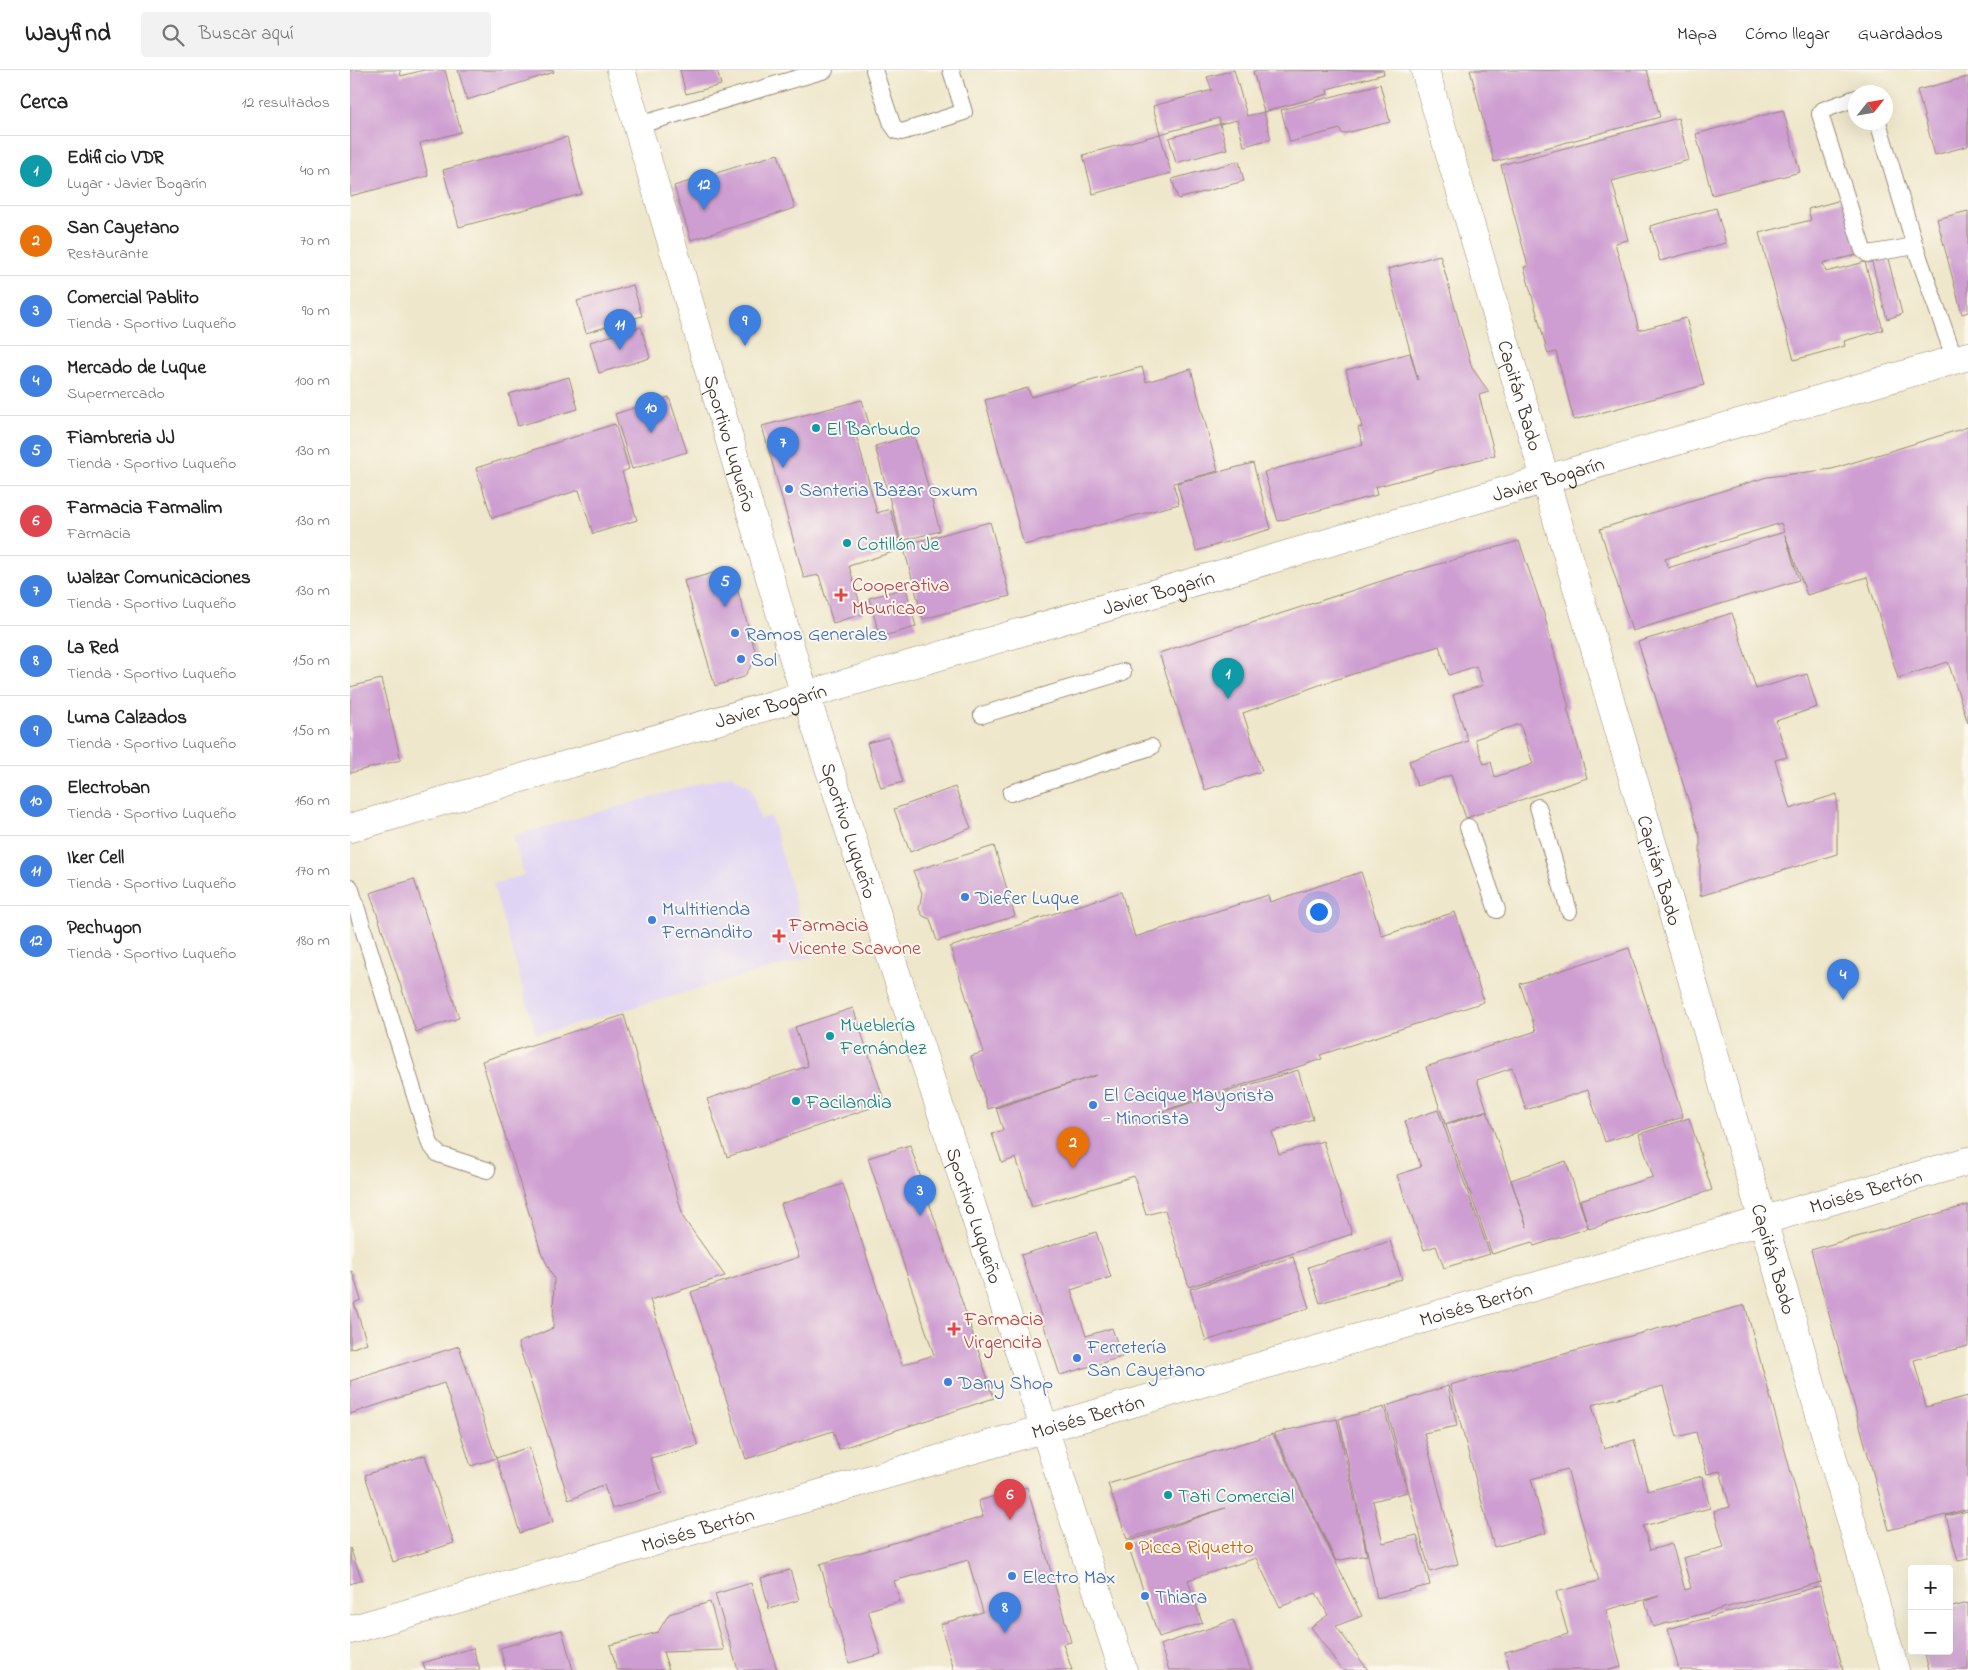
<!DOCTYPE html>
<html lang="es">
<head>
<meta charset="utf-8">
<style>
  body { margin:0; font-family:"Indie Flower",sans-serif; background:#f2f2f2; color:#222 }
  .controls { position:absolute; right:15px; bottom:15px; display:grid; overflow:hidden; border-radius:5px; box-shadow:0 5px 20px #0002 }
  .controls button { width:45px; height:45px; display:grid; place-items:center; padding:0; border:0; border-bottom:1px solid #e0e0e0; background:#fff; color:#222; font:25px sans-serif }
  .compass { position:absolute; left:1498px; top:15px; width:45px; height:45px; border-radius:50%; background:#fff; box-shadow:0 5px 20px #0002; rotate:59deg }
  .you { position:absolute; left:968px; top:841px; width:18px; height:18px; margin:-12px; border:4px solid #fff; border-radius:50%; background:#1a73e8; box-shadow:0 0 0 8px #1a73e833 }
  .badge { display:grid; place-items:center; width:32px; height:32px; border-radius:50%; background:#b5179e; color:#fff; font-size:16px; font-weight:700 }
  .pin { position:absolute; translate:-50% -41px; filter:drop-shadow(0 1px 2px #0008) }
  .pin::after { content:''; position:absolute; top:26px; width:18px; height:15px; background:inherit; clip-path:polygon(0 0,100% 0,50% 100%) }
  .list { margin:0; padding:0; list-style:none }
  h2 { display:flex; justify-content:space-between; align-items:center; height:65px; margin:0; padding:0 20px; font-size:21px }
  h2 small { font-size:16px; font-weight:400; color:#767676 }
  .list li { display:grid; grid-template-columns:32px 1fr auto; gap:15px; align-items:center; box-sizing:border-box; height:70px; padding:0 20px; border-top:1px solid #e0e0e0 }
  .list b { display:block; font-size:19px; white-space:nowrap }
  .list p { margin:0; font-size:16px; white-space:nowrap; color:#767676 }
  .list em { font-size:16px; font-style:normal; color:#767676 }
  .icon { flex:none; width:28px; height:28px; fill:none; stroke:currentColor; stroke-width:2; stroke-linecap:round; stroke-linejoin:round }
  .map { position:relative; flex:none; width:1618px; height:1600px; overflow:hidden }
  header { display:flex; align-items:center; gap:30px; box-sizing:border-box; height:70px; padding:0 25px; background:#fff; border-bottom:1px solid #e0e0e0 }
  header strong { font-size:24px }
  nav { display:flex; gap:28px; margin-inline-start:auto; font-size:18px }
  .search { width:350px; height:45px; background:#f2f2f2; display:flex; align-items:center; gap:12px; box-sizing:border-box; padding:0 18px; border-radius:5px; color:#767676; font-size:19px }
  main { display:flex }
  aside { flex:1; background:#fff }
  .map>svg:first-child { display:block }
  .built { fill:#e0d4f4 }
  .building { fill:#ce9dd1; fill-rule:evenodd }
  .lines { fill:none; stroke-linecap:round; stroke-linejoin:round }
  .service-casing { stroke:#958874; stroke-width:18 }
  .minor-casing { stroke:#958874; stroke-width:29 }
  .tertiary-casing { stroke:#958874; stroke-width:29 }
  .service { stroke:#fff; stroke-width:16 }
  .minor { stroke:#fff; stroke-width:28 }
  .tertiary { stroke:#fff; stroke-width:28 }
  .culture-dot { fill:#0f9aa8; stroke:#fbf7ec; stroke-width:2 }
  .shop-dot { fill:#3f7fe0; stroke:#fbf7ec; stroke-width:2 }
  .health-dot { fill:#e0444e; stroke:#fbf7ec; stroke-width:2 }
  .food-dot { fill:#e8710a; stroke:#fbf7ec; stroke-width:2 }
  .labels { text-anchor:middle; stroke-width:4; stroke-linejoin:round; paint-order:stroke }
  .street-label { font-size:20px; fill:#3b2a1e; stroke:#fbf7ec }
  .culture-label { font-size:20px; fill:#0d838f; stroke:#fbf7ec; text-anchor:start }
  .shop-label { font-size:20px; fill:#366cbe; stroke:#fbf7ec; text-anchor:start }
  .health-label { font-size:20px; fill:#be3a42; stroke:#fbf7ec; text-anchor:start }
  .food-label { font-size:20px; fill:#c56008; stroke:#fbf7ec; text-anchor:start }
</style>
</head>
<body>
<header>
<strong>Wayfind</strong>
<div class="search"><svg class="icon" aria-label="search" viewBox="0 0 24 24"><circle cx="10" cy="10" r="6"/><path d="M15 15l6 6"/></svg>Buscar aquí</div>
<nav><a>Mapa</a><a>Cómo llegar</a><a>Guardados</a></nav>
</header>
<main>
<aside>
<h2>Cerca<small>12 resultados</small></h2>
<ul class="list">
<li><span class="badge" style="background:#0f9aa8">1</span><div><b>Edificio VDR</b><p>Lugar · Javier Bogarín</p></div><em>40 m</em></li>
<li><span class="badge" style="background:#e8710a">2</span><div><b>San Cayetano</b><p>Restaurante</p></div><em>70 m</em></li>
<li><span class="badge" style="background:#3f7fe0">3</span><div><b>Comercial Pablito</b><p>Tienda · Sportivo Luqueño</p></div><em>90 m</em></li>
<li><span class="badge" style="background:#3f7fe0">4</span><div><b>Mercado de Luque</b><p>Supermercado</p></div><em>100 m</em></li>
<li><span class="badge" style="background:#3f7fe0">5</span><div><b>Fiambreria JJ</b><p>Tienda · Sportivo Luqueño</p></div><em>130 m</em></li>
<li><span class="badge" style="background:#e0444e">6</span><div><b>Farmacia Farmalim</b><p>Farmacia</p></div><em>130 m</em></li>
<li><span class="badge" style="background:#3f7fe0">7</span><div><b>Walzar Comunicaciones</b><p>Tienda · Sportivo Luqueño</p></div><em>130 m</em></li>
<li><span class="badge" style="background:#3f7fe0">8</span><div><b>La Red</b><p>Tienda · Sportivo Luqueño</p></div><em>150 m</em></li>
<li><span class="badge" style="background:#3f7fe0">9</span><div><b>Luma Calzados</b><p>Tienda · Sportivo Luqueño</p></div><em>150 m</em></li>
<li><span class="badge" style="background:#3f7fe0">10</span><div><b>Electroban</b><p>Tienda · Sportivo Luqueño</p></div><em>160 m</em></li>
<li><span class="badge" style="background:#3f7fe0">11</span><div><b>Iker Cell</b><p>Tienda · Sportivo Luqueño</p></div><em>170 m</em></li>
<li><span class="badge" style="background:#3f7fe0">12</span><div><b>Pechugon</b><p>Tienda · Sportivo Luqueño</p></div><em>180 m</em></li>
</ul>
</aside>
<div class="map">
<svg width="1618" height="1600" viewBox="0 0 1618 1600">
  <rect width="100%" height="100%" fill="#fbf7ec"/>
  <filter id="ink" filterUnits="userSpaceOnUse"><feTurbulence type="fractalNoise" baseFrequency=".02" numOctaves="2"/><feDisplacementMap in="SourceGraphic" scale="10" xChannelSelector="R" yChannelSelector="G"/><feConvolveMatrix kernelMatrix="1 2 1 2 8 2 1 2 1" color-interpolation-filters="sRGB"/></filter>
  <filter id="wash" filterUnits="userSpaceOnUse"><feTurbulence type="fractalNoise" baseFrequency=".0096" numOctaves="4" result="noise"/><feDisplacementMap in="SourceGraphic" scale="20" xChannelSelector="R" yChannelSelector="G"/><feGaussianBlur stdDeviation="1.12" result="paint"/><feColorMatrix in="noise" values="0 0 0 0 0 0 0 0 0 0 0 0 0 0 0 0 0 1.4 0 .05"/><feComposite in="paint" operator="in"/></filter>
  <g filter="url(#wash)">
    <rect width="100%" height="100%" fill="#efe7cb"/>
    <polygon class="built" points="380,705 401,717 410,749 421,746 461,887 186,965 143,814 174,805 163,766"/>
    <g id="blocks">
      <g class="building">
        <polygon points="0,0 50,0 51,6 74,0 95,0 111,62 70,73 78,106 0,126"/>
        <polygon points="108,0 203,0 204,2 117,30"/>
        <polygon points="330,0 367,0 371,15 336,24"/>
        <polygon points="884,0 897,46 914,42 903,1 1033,0 1034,4 977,19 978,24 914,42 921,69 894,76 887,50 870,54 869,48 810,64 821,103 743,124 733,85 810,64 803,36 862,20 857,7"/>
        <polygon points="1120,0 1297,0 1310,47 1144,92"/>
        <polygon points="1618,7 1618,76 1585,85 1567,20"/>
        <polygon points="1030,14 1040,52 992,64 990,59 940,72 931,40"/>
        <polygon points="1433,40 1450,102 1362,125 1346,64"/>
        <polygon points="1328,48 1339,90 1262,111 1278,170 1265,173 1289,260 1336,248 1354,315 1224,350 1206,282 1198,284 1174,197 1178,196 1151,95"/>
        <polygon points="870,54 877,79 826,93 819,68"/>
        <polygon points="217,67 232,124 109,157 93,100"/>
        <polygon points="428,84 445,138 341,170 324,116"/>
        <polygon points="889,91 894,111 828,129 822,109"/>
        <polygon points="1495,129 1510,184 1473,193 1476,202 1515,192 1533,260 1494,271 1495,276 1444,290 1409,163 1461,150 1458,139"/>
        <polygon points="1366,138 1376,173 1310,191 1300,156"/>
        <polygon points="1618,141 1618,242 1612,244 1587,149"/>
        <polygon points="1090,185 1122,298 1139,322 1129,325 1145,385 1025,417 1027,425 928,451 914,402 1013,375 1008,358 1012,357 996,300 1060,283 1068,310 1038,199"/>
        <polygon points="1537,185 1552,244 1537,249 1521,189"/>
        <polygon points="283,215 292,246 236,263 227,231"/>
        <polygon points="291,257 300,288 249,303 240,272"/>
        <polygon points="792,297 796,312 841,299 868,401 823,413 829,434 674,475 635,330 678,318 681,327"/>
        <polygon points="219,307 228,339 168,356 159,324"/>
        <polygon points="319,327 337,382 282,399 265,344"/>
        <polygon points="512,330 521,361 506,364 527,443 540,439 552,479 499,496 513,544 483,553 469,505 454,508 412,356"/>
        <polygon points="265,354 279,399 272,402 287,450 243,464 229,420 142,448 126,398"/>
        <path d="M1618 357V653L1598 592 1548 608 1517 507 1457 525 1435 465 1449 510 1282 561 1250 459 1417 407 1482 399ZM1431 453 1434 462 1318 498 1315 489Z"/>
        <polygon points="564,365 590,461 551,471 525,376"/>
        <polygon points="903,393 921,459 846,481 827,413"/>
        <polygon points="640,452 660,526 573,549 553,475"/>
        <path d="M1169 471 1194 544 1219 638H1217L1237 708 1116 748 1101 705 1067 716 1059 691 1118 671 1103 625 1133 615 1126 596 1099 605 1089 576 972 614 893 643 912 701 855 720 809 583 1044 507ZM1170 654 1183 694 1145 707 1141 692 1134 694 1125 669Z"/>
        <polygon points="381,498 407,587 394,607 365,616 334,511"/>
        <polygon points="556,518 566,557 530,567 519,528"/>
        <polygon points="1382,543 1406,619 1457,604 1467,637 1426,651 1437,687 1425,690 1440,739 1487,724 1487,784 1350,826 1350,767 1288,572"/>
        <polygon points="31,609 51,690 0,703 0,617"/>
        <polygon points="539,667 553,712 531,718 517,673"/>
        <polygon points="605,717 621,758 560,782 544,739"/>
        <polygon points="644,776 665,846 587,871 580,849 573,846 569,839 572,823 563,801"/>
        <polygon points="1011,802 1032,866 1105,842 1134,932 970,985 972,989 776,1053 948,1000 963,1049 922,1062 929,1084 973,1071 1002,1164 839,1217 815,1140 796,1145 784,1106 682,1137 666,1088 652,1093 642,1064 653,1060 646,1038 747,1005 638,1039 621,986 634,982 600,877 771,822 785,867 918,825 920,832"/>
        <polygon points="64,809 109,948 66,962 20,823"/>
        <polygon points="1279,878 1333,1047 1255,1072 1238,1020 1176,1040 1162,998 1127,1010 1137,1040 1095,1054 1076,997 1186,961 1170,914"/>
        <polygon points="503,938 535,1033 377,1087 357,1029 458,996 445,957"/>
        <polygon points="274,945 334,1149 375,1206 300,1230 348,1376 300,1388 312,1423 262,1439 254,1415 219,1430 168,1273 203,1258 204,1209 191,1182 132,991"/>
        <polygon points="1088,1040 1140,1184 1094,1198 1086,1176 1074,1180 1047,1105 1071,1097 1055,1051"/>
        <polygon points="1137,1041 1177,1157 1161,1110 1216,1091 1238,1158 1184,1176 1182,1172 1142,1184 1096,1055"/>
        <polygon points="1339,1048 1362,1120 1239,1159 1230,1130 1303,1107 1289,1064"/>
        <polygon points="560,1075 644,1328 489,1379 483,1361 396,1389 341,1222 449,1187 431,1134 493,1114 552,1295 584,1285 518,1088"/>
        <polygon points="1618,1135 1618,1276 1564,1290 1576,1337 1618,1326 1618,1439 1539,1460 1461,1180"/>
        <polygon points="746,1162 761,1207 721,1220 736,1266 762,1258 772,1287 710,1305 671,1185"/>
        <polygon points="1040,1171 1052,1209 970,1233 958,1197"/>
        <polygon points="943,1187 959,1238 856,1271 840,1219"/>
        <polygon points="2,1201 11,1230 4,1233 17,1273 0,1279 0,1202"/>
        <path d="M1395 1235 1471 1512 1303 1557 1295 1531 1309 1526 1256 1540 1271 1597 1259 1600H1160L1155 1582 1218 1564 1206 1522 1249 1511 1217 1399 1181 1409 1196 1463 1144 1477 1100 1315ZM1313 1316 1327 1367 1346 1362 1357 1404 1370 1401 1380 1437 1364 1441 1374 1477 1333 1488 1341 1518 1335 1520 1322 1474 1300 1480 1293 1456 1360 1438 1352 1406 1298 1421 1284 1370 1254 1379 1242 1335Z"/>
        <polygon points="109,1276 146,1388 121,1396 94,1313 0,1344 0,1311"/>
        <polygon points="1098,1316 1107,1356 1074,1363 1108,1494 1080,1502 1036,1336"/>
        <polygon points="1034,1337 1057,1422 1023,1431 1033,1473 1067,1465 1080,1515 1027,1528 989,1349"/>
        <polygon points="987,1349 1017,1485 986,1491 924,1363"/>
        <polygon points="923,1364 1012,1546 986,1556 1018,1600 992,1600 961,1557 978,1545 966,1523 930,1537 906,1488 838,1510 852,1553 809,1567 777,1472 875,1438 777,1469 758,1414"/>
        <polygon points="179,1377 203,1452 170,1463 146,1388"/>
        <polygon points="75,1385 104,1473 43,1492 15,1405"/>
        <polygon points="677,1417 721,1572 713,1574 722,1600 604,1600 590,1554 633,1542 618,1490 544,1511 550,1531 518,1540 531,1584 499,1593 470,1494 633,1447 628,1431"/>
        <polygon points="1618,1441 1618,1489 1608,1491 1596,1446"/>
        <polygon points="0,1478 12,1510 0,1514"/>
        <polygon points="440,1500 449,1530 419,1539 411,1508"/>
        <polygon points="401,1513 427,1600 388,1600 365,1524"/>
        <polygon points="1470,1516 1493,1600 1329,1600 1318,1559"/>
        <polygon points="360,1532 374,1580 313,1582 319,1600 267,1600 260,1575 308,1562 319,1544"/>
        <polygon points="1618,1533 1618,1600 1579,1600 1574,1581 1599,1581 1599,1538"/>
        <polygon points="883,1550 901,1600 819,1600 810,1575"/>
        <polygon points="212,1560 223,1600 156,1600 150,1578"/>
        <polygon points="123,1578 130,1600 75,1600 73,1593"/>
      </g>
    </g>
  </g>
  <g filter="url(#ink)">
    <use href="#blocks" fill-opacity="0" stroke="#958874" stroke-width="1"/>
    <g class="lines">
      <g class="service-casing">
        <g id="service">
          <polyline points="524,0 542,54 547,61 552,62 614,42 601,0"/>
          <polyline points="1506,28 1473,40 1470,44 1513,180 1518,184 1565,176"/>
          <polyline points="1528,52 1565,176 1605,290"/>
          <polyline points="289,55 475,0"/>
          <polyline points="632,645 773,602"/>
          <polyline points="661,723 801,677"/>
          <polyline points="1188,737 1219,841"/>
          <polyline points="1118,757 1147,840"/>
          <polyline points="0,817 80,1074 88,1084 137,1100"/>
        </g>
      </g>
      <g class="minor-casing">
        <g id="minor">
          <path id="s1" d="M1075 0 1545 1600"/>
          <path id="s2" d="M0 758 1618 286"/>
          <path id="s3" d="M0 1560 1618 1091"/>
        </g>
      </g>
      <g class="tertiary-casing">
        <g id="tertiary">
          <path id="s4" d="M271 0 445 593 773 1600"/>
        </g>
      </g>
      <use href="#service" class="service"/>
      <use href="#minor" class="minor"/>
      <use href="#tertiary" class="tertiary"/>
    </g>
  </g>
  <g class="culture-dot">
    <circle cx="466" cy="358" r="5"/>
    <circle cx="497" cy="473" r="5"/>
    <circle cx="480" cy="966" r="5"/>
    <circle cx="446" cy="1031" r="5"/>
    <circle cx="818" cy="1425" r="5"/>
  </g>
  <g class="shop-dot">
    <circle cx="439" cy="419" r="5"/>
    <circle cx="385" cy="563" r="5"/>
    <circle cx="391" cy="589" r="5"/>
    <circle cx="615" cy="827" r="5"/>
    <circle cx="302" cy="850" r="5"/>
    <circle cx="743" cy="1035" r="5"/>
    <circle cx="727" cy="1288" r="5"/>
    <circle cx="598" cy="1312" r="5"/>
    <circle cx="662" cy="1506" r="5"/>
    <circle cx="795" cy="1526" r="5"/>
  </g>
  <g class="health-dot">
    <path d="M488.5 517.5h5v5h5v5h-5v5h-5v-5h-5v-5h5z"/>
    <path d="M426.5 858.5h5v5h5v5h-5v5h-5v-5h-5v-5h5z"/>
    <path d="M601.5 1251.5h5v5h5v5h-5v5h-5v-5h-5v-5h5z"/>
  </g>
  <circle class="food-dot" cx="779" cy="1476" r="5"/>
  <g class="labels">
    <g class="street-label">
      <text dy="7" stroke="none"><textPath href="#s1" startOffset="339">Capitán Bado</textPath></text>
      <text dy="7" stroke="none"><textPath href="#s4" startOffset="389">Sportivo Luqueño</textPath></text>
      <text dy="7" stroke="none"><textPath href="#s2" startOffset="1248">Javier Bogarín</textPath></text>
      <text dy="7" stroke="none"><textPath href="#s2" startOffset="842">Javier Bogarín</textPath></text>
      <text dy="7" stroke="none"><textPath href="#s2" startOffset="438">Javier Bogarín</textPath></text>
      <text dy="7" stroke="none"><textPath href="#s4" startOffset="794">Sportivo Luqueño</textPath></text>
      <text dy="7" stroke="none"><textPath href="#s1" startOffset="834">Capitán Bado</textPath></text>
      <text dy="7" stroke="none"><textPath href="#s3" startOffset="1578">Moisés Bertón</textPath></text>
      <text dy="7" stroke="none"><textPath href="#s4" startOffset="1199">Sportivo Luqueño</textPath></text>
      <text dy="7" stroke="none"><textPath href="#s1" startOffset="1239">Capitán Bado</textPath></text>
      <text dy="7" stroke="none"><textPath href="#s3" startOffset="1172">Moisés Bertón</textPath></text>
      <text dy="7" stroke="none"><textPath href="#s3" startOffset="768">Moisés Bertón</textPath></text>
      <text dy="7" stroke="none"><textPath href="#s3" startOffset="362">Moisés Bertón</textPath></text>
    </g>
    <g class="culture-label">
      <text x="476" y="365">El Barbudo</text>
      <text x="507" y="480">Cotillón Je</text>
      <text x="490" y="961">Mueblería<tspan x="490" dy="23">Fernández</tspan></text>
      <text x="456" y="1038">Facilandia</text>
      <text x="828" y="1432">Tati Comercial</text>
    </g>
    <g class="shop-label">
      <text x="449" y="426">Santeria Bazar Oxum</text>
      <text x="395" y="570">Ramos Generales</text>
      <text x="401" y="596">Sol</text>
      <text x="625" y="834">Diefer Luque</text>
      <text x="312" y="845">Multitienda<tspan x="312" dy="23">Fernandito</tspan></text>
      <text x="753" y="1031">El Cacique Mayorista<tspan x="753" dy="23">- Minorista</tspan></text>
      <text x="737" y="1283">Ferretería<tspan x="737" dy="23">San Cayetano</tspan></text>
      <text x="608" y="1319">Dany Shop</text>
      <text x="672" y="1513">Electro Max</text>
      <text x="805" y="1533">Thiara</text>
    </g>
    <g class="health-label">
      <text x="502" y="521">Cooperativa<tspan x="502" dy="23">Mburicao</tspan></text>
      <text x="439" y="861">Farmacia<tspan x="439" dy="23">Vicente Scavone</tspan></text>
      <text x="614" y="1255">Farmacia<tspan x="614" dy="23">Virgencita</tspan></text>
    </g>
    <g class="food-label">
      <text x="789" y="1483">Picca Riquetto</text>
    </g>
  </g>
</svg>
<div class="controls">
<button>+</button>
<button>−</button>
</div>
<svg class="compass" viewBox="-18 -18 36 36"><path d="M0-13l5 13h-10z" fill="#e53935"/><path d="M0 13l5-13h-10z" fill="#767676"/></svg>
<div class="you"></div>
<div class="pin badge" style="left:878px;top:629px;background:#0f9aa8">1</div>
<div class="pin badge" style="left:723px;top:1098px;background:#e8710a">2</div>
<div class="pin badge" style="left:570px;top:1146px;background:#3f7fe0">3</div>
<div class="pin badge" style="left:1493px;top:930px;background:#3f7fe0">4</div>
<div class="pin badge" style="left:375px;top:537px;background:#3f7fe0">5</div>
<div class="pin badge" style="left:660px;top:1450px;background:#e0444e">6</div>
<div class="pin badge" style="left:433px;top:398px;background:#3f7fe0">7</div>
<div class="pin badge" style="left:655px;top:1563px;background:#3f7fe0">8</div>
<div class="pin badge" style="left:395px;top:276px;background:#3f7fe0">9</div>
<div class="pin badge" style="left:301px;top:363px;background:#3f7fe0">10</div>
<div class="pin badge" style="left:270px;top:280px;background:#3f7fe0">11</div>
<div class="pin badge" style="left:354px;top:140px;background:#3f7fe0">12</div>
</div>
</main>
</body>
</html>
